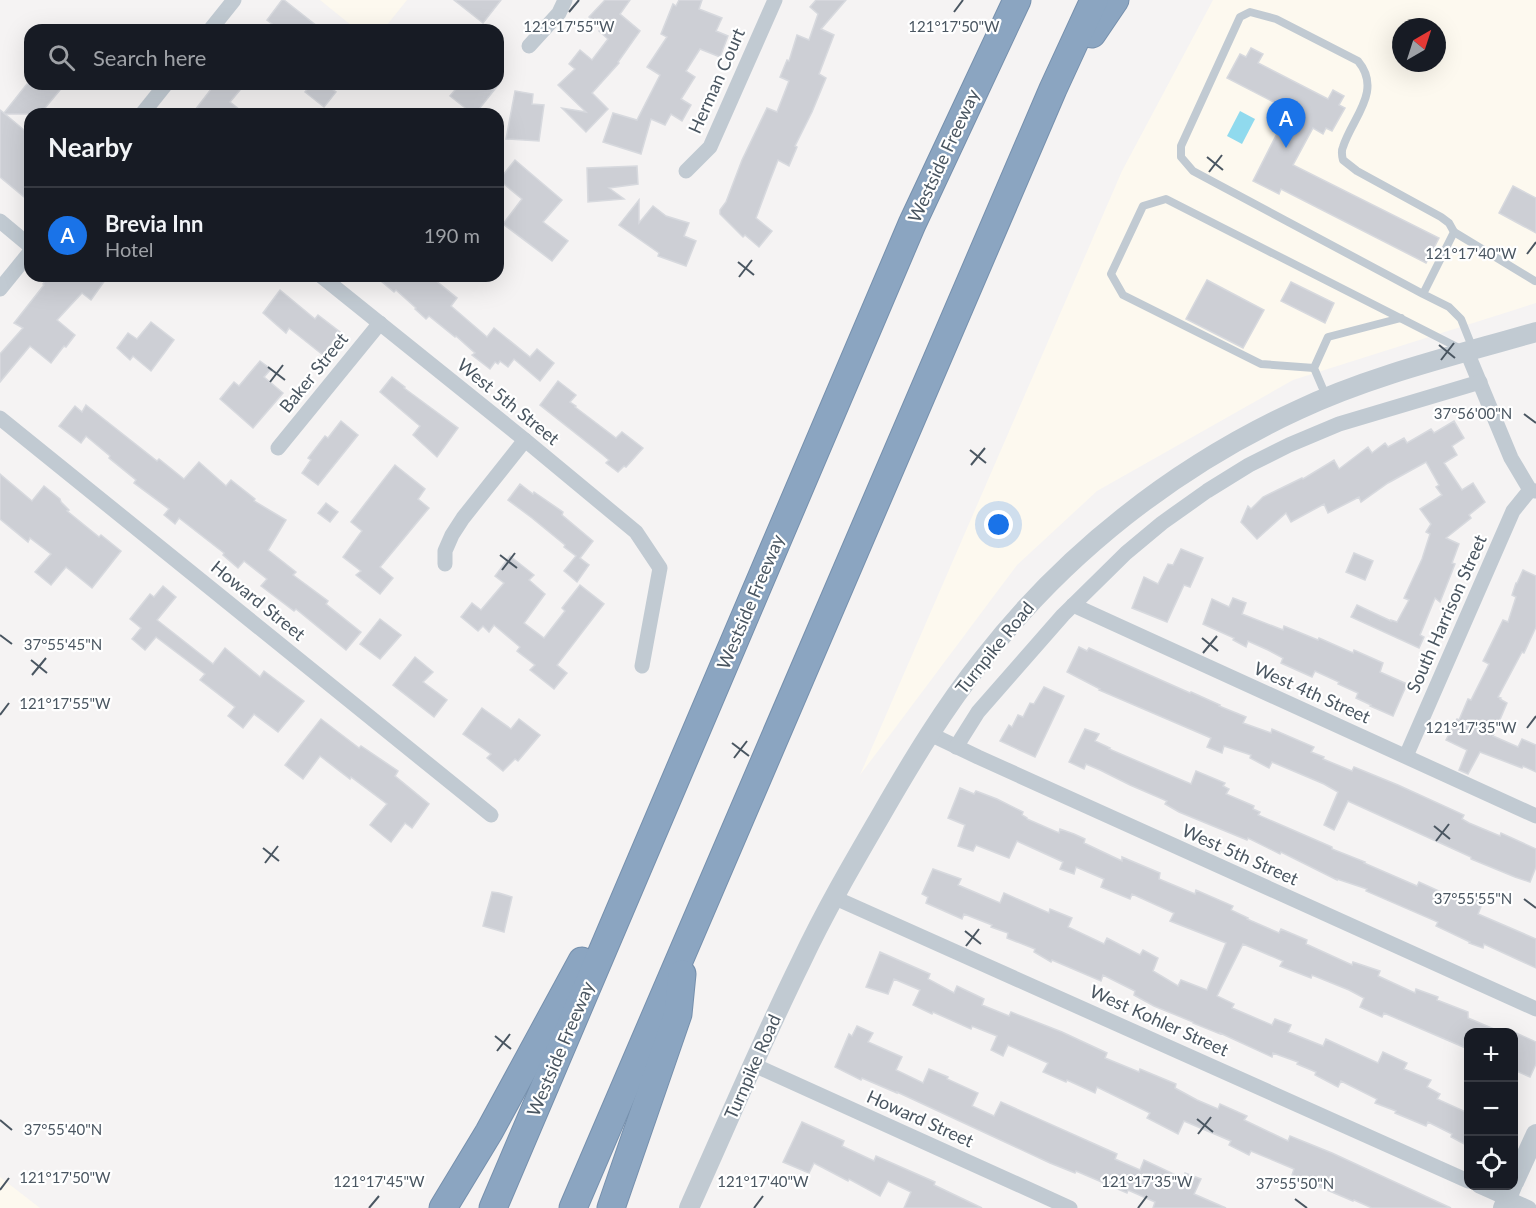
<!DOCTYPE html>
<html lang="en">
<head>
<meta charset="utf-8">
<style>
  body { margin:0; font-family:Lato,sans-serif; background:#242831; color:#f1f3f6 }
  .controls { position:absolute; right:18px; bottom:18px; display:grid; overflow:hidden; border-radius:12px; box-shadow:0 6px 24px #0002 }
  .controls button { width:54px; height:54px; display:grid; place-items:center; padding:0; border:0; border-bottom:2px solid #363941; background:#171b24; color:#f1f3f6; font:30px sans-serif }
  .compass { position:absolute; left:1392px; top:18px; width:54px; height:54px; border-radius:50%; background:#171b24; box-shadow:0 6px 24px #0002; rotate:39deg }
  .you { position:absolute; left:999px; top:525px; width:21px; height:21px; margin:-15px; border:4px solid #fff; border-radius:50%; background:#1a73e8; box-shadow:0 0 0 9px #1a73e833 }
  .badge { display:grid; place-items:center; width:39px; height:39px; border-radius:50%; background:#1a73e8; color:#fff; font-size:20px; font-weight:700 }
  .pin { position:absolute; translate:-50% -50px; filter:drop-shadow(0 2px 3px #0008) }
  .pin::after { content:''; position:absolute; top:32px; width:21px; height:18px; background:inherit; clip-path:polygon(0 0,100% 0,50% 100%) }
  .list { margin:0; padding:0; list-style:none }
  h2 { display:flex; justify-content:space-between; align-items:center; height:78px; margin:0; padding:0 24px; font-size:26px }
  h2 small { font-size:20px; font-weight:400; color:#9ea1a6 }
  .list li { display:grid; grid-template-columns:39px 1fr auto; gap:18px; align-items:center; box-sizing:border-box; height:96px; padding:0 24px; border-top:2px solid #363941 }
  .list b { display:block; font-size:22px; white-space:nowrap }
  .list p { margin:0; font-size:20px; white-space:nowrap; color:#9ea1a6 }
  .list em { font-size:20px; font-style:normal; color:#9ea1a6 }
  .icon { flex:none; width:33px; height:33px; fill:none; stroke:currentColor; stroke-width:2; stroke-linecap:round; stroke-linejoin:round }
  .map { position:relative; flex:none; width:1536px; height:1208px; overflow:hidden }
  .search { position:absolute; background:#171b24; box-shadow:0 6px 24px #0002; left:24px; top:24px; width:480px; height:66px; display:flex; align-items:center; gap:15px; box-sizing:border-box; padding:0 21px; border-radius:18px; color:#9ea1a6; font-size:22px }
  .panel { position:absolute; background:#171b24; box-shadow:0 6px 24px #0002; left:24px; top:108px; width:480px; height:174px; border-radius:18px }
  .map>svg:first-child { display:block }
  .commercial { fill:#fdf9ef; fill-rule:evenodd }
  .water { fill:#90daee }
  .building { fill:#cdcfd5; stroke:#d7d9de; stroke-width:1.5 }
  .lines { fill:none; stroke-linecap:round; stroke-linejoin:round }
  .motorway-casing { stroke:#7690ad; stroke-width:29 }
  .service { stroke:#c1cad2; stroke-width:8 }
  .minor { stroke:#c1cad2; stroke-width:15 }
  .tertiary { stroke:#c1cad2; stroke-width:20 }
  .motorway { stroke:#8ba5c1; stroke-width:27 }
  .ticks { fill:none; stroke:#4a5661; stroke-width:2 }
  .labels { text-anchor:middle; stroke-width:4.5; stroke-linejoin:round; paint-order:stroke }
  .street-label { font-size:18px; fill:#4a5661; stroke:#fff }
  .ticks-label { font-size:15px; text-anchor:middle; fill:#4a5661; stroke:#fff; stroke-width:4.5; stroke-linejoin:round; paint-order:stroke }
</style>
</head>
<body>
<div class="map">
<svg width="1536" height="1208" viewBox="0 0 1536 1208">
  <rect width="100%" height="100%" fill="#f5f3f3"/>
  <g class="commercial">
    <polygon points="320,0 407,0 383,30 357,30"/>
    <path d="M1213 0H1536V303L1293 380 1097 491 1017 565 860 775 1122 171ZM1401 27H1437V63H1401Z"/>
    <polygon points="0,1177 40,1208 0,1208"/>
  </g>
  <polygon class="water" points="1240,111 1255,119 1242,144 1227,136"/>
  <g class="building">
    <polygon points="282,0 284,0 322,30 280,30 267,20"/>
    <polygon points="454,0 501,0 483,23"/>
    <polygon points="605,0 630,0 620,14 640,31 618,62 619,63 592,93 608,109 586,132 562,108 586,112 558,85 575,69 569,64 580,50 592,60 608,39 599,31 601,29 589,17"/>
    <polygon points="679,0 702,0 699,9 722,18 716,31 728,36 720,57 700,49 686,71 695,77 681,99 691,105 682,121 671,114 665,125 651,119 641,154 603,142 613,113 637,120 660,75 647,67 667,37 661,34 673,4 676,6"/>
    <polygon points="816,0 846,0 821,29 834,35 819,74 826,78 812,112 795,146 797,147 789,166 778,160 769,183 756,218 772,231 759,247 745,235 743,237 720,214 720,210 726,202 742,160 767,108 777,112 789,81 780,77 787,60 789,61 797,35 809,40 818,14 810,7"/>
    <polygon points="1251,48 1263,54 1258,63 1328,99 1333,90 1344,96 1339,105 1345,108 1332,131 1326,128 1323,134 1313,128 1293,165 1439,238 1426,263 1281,189 1279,194 1253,181 1289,110 1227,78 1240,54 1246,57"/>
    <polygon points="27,84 65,84 40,114 5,114 30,135 30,202 0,177 0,110 4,113"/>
    <polygon points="215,84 245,84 230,102 245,114 192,114"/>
    <polygon points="312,84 325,84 336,92 324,107 305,92"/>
    <polygon points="460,84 499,84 475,114 473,114 450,96"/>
    <polygon points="515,91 533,94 532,104 544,105 539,141 506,139"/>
    <polygon points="515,160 562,200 543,222 568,241 552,261 503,224 522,199 499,180"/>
    <polygon points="637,166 638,184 609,188 624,199 588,202 587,168"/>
    <polygon points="1513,186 1536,198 1536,233 1499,213"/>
    <polygon points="639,200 639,223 653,206 666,216 689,223 684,236 696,241 686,266 658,256 659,253 619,225"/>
    <polygon points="49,276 108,276 91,300 82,293 57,320 75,335 66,347 64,346 51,363 30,346 0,382 0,354 23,328 14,323 44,285 43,284"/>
    <polygon points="375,276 430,276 457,298 451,306 487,337 494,328 530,357 537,349 554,363 540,381 514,359 508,367 500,361 498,364 495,362 490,369 472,355 475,353 456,336 455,337 429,316 426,319 415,309 416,308 396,290 394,292"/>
    <polygon points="1207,280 1264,310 1243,348 1186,319"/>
    <polygon points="1291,282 1334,303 1325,323 1281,301"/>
    <polygon points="280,290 315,319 318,315 340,332 323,355 289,328 286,333 263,313"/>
    <polygon points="151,322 174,340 151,371 133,356 130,360 117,348 128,333 137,339"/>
    <polygon points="260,361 271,369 264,377 283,393 253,428 220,399 234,382 239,386"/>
    <polygon points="392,377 405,387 404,388 458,428 437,457 413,435 420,426 380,392"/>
    <polygon points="558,381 576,395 570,402 576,406 575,407 616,438 622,432 643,448 626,467 624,466 618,472 606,463 609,460 603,455 540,405"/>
    <polygon points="86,405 157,461 159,459 184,479 199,462 226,486 231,480 255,499 254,501 286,520 268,550 296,572 293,575 328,601 326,604 361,632 346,650 296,609 294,611 261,586 267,579 244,561 238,568 223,555 224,553 179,518 175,524 164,515 169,509 134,483 136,480 109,458 110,456 86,436 81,443 59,426 75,406 82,412"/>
    <polygon points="341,421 358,435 318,485 302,473 311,460 308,458 325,436 328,438"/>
    <polygon points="1454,421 1464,438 1452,446 1457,455 1444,463 1462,490 1473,483 1485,502 1469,515 1471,518 1446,538 1459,544 1452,563 1455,564 1440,602 1435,598 1420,635 1424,637 1419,648 1351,617 1357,605 1391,621 1391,620 1397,622 1409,600 1404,598 1422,559 1430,534 1426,532 1431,524 1420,509 1442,495 1436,487 1439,485 1426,462 1388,483 1361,502 1359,497 1328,513 1324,504 1291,522 1286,513 1257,539 1241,522 1248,506 1251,509 1263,497 1302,478 1303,479 1334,460 1339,469 1368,447 1372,453 1385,443 1388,447 1404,438 1407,443 1431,429 1434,433"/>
    <polygon points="395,465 425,489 418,499 429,508 380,567 393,578 380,594 356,575 361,571 343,557 362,531 351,522"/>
    <polygon points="0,474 32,501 44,486 60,499 61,502 69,510 67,511 99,537 101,535 121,551 92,588 66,567 51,585 35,572 51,554 30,538 28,542 0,519"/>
    <polygon points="520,484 533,494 534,492 563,512 562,515 593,541 580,558 589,565 577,582 564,571 576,556 564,547 565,545 532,518 508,500"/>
    <polygon points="326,503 338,512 330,522 318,513"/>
    <polygon points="1181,549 1203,558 1190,587 1184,585 1167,622 1132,608 1144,577 1158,584 1168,564 1173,565"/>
    <polygon points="1354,553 1373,561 1365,580 1346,572"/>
    <polygon points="510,556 534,575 529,580 545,594 524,623 544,638 565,611 562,608 580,585 604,604 557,665 567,673 554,689 530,670 535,665 517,651 520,647 494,625 489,632 483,626 478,631 461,617 472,603 481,610 504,583 495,576"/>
    <polygon points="1523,570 1536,576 1536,627 1524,653 1522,652 1498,697 1501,698 1500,699 1507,703 1493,736 1518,747 1522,739 1536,745 1536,772 1523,766 1522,768 1480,752 1468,774 1459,770 1467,750 1446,740 1457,719 1459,720 1468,699 1471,700 1489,664 1483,661 1503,620 1508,622 1516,597 1512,595 1516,583 1517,583"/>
    <polygon points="163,586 176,597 157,620 213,664 225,648 260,677 264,671 304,701 278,732 254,714 243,728 228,716 235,707 200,680 205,674 156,637 145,650 132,639 141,628 130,619 150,594 154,597"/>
    <polygon points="1233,598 1246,603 1242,614 1283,630 1284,626 1318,640 1319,638 1353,653 1354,650 1383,663 1380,672 1407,684 1393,716 1370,706 1371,705 1356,698 1358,693 1338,684 1339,682 1315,671 1312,677 1281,663 1283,658 1268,650 1248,641 1246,647 1233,640 1234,638 1203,624 1212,599 1229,607"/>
    <polygon points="380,619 401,635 380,659 360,644"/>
    <polygon points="1079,647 1087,651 1089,648 1190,693 1191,692 1220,705 1219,706 1246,717 1243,723 1271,733 1272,729 1314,747 1311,752 1324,757 1323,759 1352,771 1354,767 1398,785 1464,815 1462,819 1469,823 1500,836 1501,833 1536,849 1536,867 1530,882 1515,877 1471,859 1471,857 1348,801 1334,830 1324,825 1338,792 1324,784 1272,762 1269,768 1250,758 1251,755 1224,746 1222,753 1207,747 1211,738 1099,690 1100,689 1067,672"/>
    <polygon points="415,657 433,672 423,682 447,700 434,717 393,685"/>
    <polygon points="1044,687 1064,696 1035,757 1000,741 1009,725 1012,727 1018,715 1023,717 1030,703 1034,704"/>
    <polygon points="482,708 511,729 519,719 540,735 518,761 515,759 503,771 487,758 491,754 463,734"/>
    <polygon points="321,719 359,748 361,746 398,771 395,776 429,804 412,828 405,823 391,842 370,825 387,804 351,777 350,779 320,756 303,779 285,765"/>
    <polygon points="1085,729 1099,734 1095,741 1110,748 1109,749 1191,784 1196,771 1225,783 1223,786 1229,789 1226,794 1254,806 1253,809 1260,812 1258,815 1332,847 1332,849 1365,862 1364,863 1417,886 1419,882 1465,903 1468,895 1483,902 1478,914 1536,939 1536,968 1484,944 1483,948 1469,943 1470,942 1436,926 1438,922 1366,891 1367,889 1337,879 1337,880 1281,852 1280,854 1248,838 1247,840 1179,812 1165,804 1167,801 1130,785 1100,770 1086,764 1084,769 1069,762"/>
    <polygon points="960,788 974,794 976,791 997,799 1023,812 1022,815 1027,818 1027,819 1059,833 1060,829 1074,834 1085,839 1084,843 1122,861 1122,857 1160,873 1159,879 1195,894 1196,890 1233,906 1231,910 1248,918 1247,919 1279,933 1281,929 1307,940 1306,944 1352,965 1353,962 1380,971 1378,976 1415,993 1416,989 1438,997 1437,1000 1468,1012 1468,1018 1501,1032 1468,1032 1468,1049 1384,1013 1382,1017 1360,1007 1364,998 1349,990 1312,975 1311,978 1280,966 1283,961 1243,944 1217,996 1234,1004 1232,1008 1272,1025 1275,1019 1291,1025 1288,1032 1323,1046 1326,1039 1378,1063 1383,1052 1407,1063 1404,1069 1431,1080 1427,1087 1440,1094 1437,1099 1468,1113 1468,1146 1451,1137 1452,1134 1428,1122 1426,1126 1395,1113 1396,1111 1375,1103 1377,1099 1341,1081 1338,1087 1315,1075 1316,1072 1297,1064 1298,1062 1273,1053 1272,1057 1220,1033 1220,1034 1193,1023 1193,1022 1154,1006 1134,995 1135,991 1103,975 1101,981 1052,960 1051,962 1034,952 1035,949 1007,938 1008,933 991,927 992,925 964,914 962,919 926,903 928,897 922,894 933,869 961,879 958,885 1000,903 1004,893 1049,913 1050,909 1072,918 1068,927 1104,944 1107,938 1140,955 1143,950 1158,958 1153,971 1178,986 1181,980 1207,990 1226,943 1170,921 1174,913 1132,894 1130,899 1101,887 1104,879 1076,867 1074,874 1060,869 1063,862 1017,841 1009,858 976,845 973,851 958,846 965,825 948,818"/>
    <polygon points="492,892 499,893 512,897 504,932 483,926"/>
    <polygon points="880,952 930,974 928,979 954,993 957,986 984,999 982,1005 1009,1016 1011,1012 1062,1032 1107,1053 1105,1058 1139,1072 1140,1069 1176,1084 1175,1088 1197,1100 1218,1109 1220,1104 1247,1116 1244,1120 1288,1141 1290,1136 1332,1153 1451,1208 1372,1208 1354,1200 1353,1201 1292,1175 1294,1169 1251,1151 1249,1155 1229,1145 1231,1141 1184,1121 1178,1134 1147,1118 1150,1113 1097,1087 1095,1093 1067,1080 1066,1082 1043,1072 1048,1063 1008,1045 1003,1056 991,1050 997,1036 972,1026 971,1029 933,1012 932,1014 913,1005 920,990 894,979 888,994 866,987"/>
    <polygon points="857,1026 873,1033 868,1042 902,1057 896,1070 923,1083 929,1069 948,1077 947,1079 978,1093 972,1106 994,1116 1001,1102 1117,1154 1115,1159 1140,1170 1144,1160 1184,1179 1185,1173 1201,1179 1194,1194 1226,1208 1153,1208 1155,1202 1128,1190 1127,1193 1076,1171 1075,1173 1050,1163 897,1092 897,1093 862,1078 861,1080 835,1067 849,1034 852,1036"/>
    <polygon points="1514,1032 1536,1042 1536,1064 1530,1077 1514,1070"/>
    <polygon points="802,1122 844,1141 842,1146 874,1161 876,1156 935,1182 934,1185 982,1208 904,1208 911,1192 888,1181 880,1196 849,1179 848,1181 814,1163 809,1173 783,1162"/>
  </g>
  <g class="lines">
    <g class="motorway-casing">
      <g id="motorway">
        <polyline points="1092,34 1115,0"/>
        <polyline points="443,1208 489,1132 582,961"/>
        <polyline points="493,1208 912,224 1017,0"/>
        <polyline points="573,1208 1053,89 1094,0"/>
        <polyline points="611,1208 678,1014 682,974"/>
      </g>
    </g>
    <g class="service">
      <polyline points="1454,232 1535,281"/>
      <path d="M1423 294 1454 232 1449 223 1441 217 1357 171 1343 160C1342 156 1341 151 1343 147 1352 118 1383 91 1358 61L1276 19 1250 12 1240 17 1181 146V157L1193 171 1423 294 1449 307 1461 319 1473 349"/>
      <polyline points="1314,368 1261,364 1123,295 1111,274 1143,206 1166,199 1461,349"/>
      <polyline points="1326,396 1314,368 1328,337 1401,318"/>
    </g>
    <g class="minor">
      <polyline points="210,30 234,0"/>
      <polyline points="529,46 559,13 565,0"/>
      <polyline points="142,114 166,84"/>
      <polyline points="686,171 710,147 775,0"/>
      <polyline points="0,221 30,246"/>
      <polyline points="321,276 525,440 636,532 660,568 642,666"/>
      <polyline points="0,289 30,252"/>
      <polyline points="1467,352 1511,458 1530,490 1536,491"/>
      <polyline points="0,418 491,815"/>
      <polyline points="278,448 380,323"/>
      <polyline points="445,564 445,551 452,535 463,518 525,440"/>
      <polyline points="1073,605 1536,816"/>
      <polyline points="930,734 978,757 1536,1009"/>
      <polyline points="956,747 978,712 1063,615 1126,553 1162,523 1207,491 1249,465 1289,445 1339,424 1480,382"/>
      <polyline points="1406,756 1513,511 1530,490"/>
      <polyline points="833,897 1468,1181"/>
      <polyline points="754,1065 1070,1208"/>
      <polyline points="1479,1186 1529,1208"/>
    </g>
    <g class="tertiary">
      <polyline points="1514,1182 1536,1134"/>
      <path d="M689 1208C726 1126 761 1043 801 962 825 911 853 863 881 815 912 761 944 708 983 659 1065 553 1176 466 1298 410 1372 375 1457 355 1536 332"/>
      <polyline points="1503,1208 1512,1186"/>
    </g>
    <use href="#motorway" class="motorway"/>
  </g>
  <path class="ticks" d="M569 12 579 0M954 12 963 0M1207 157 1223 170M1209 172 1222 155M1527 254 1536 242M738 262 754 275M739 277 752 260M1439 345 1455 358M1441 360 1454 343M268 367 285 380M270 382 283 365M1524 414 1536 423M970 450 986 463M971 465 985 448M500 555 517 568M502 570 515 553M0 635 12 644M1202 638 1218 651M1203 653 1217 636M31 660 47 673M32 675 46 658M0 715 9 703M1527 728 1536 716M732 743 749 756M734 758 747 741M1434 826 1450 839M1436 841 1449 824M263 848 279 861M265 863 278 846M1524 899 1536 908M965 931 981 944M966 946 979 929M495 1036 511 1049M497 1051 510 1034M1197 1119 1213 1132M0 1120 12 1130M1198 1134 1211 1117M0 1190 9 1178M1295 1199 1307 1208M369 1208 379 1196M754 1208 763 1196M1138 1208 1147 1196"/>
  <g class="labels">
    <g class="street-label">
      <text transform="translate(717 81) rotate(-66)" y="6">Herman Court</text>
      <text transform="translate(944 156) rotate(-65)" y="6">Westside Freeway</text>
      <text transform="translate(314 373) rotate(-51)" y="6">Baker Street</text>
      <text transform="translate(508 402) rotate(39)" y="6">West 5th Street</text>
      <text transform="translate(258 601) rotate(39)" y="6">Howard Street</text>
      <text transform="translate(751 602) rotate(-67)" y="6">Westside Freeway</text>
      <text transform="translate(1447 614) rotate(-66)" y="6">South Harrison Street</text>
      <text transform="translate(995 648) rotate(-51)" y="6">Turnpike Road</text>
      <text transform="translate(1312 693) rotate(24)" y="6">West 4th Street</text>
      <text transform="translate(1240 855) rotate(24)" y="6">West 5th Street</text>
      <text transform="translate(1159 1021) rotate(24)" y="6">West Kohler Street</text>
      <text transform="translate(561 1049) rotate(-67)" y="6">Westside Freeway</text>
      <text transform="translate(753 1067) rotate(-66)" y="6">Turnpike Road</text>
      <text transform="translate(920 1119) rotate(24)" y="6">Howard Street</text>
    </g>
  </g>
  <g class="ticks-label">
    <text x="569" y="32">121°17'55"W</text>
    <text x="954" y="32">121°17'50"W</text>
    <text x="1471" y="259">121°17'40"W</text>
    <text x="1473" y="419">37°56'00"N</text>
    <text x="63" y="650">37°55'45"N</text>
    <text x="65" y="709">121°17'55"W</text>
    <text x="1471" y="733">121°17'35"W</text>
    <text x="1473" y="904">37°55'55"N</text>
    <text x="63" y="1135">37°55'40"N</text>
    <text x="65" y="1183">121°17'50"W</text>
    <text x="379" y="1187">121°17'45"W</text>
    <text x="763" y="1187">121°17'40"W</text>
    <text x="1147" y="1187">121°17'35"W</text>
    <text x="1295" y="1189">37°55'50"N</text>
  </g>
</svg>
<div class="controls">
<button>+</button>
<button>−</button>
<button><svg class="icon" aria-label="locate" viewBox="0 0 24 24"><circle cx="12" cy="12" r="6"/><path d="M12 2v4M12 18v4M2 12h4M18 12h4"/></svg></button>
</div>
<svg class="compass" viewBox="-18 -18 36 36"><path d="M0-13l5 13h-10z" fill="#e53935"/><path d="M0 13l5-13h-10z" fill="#9ea1a6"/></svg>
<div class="you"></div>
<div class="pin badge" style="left:1286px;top:148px">A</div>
<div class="search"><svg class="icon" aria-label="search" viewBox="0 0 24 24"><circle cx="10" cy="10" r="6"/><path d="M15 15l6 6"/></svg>Search here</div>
<section class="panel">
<h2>Nearby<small></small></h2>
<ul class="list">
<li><span class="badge">A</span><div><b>Brevia Inn</b><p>Hotel</p></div><em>190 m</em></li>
</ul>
</section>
</div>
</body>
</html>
